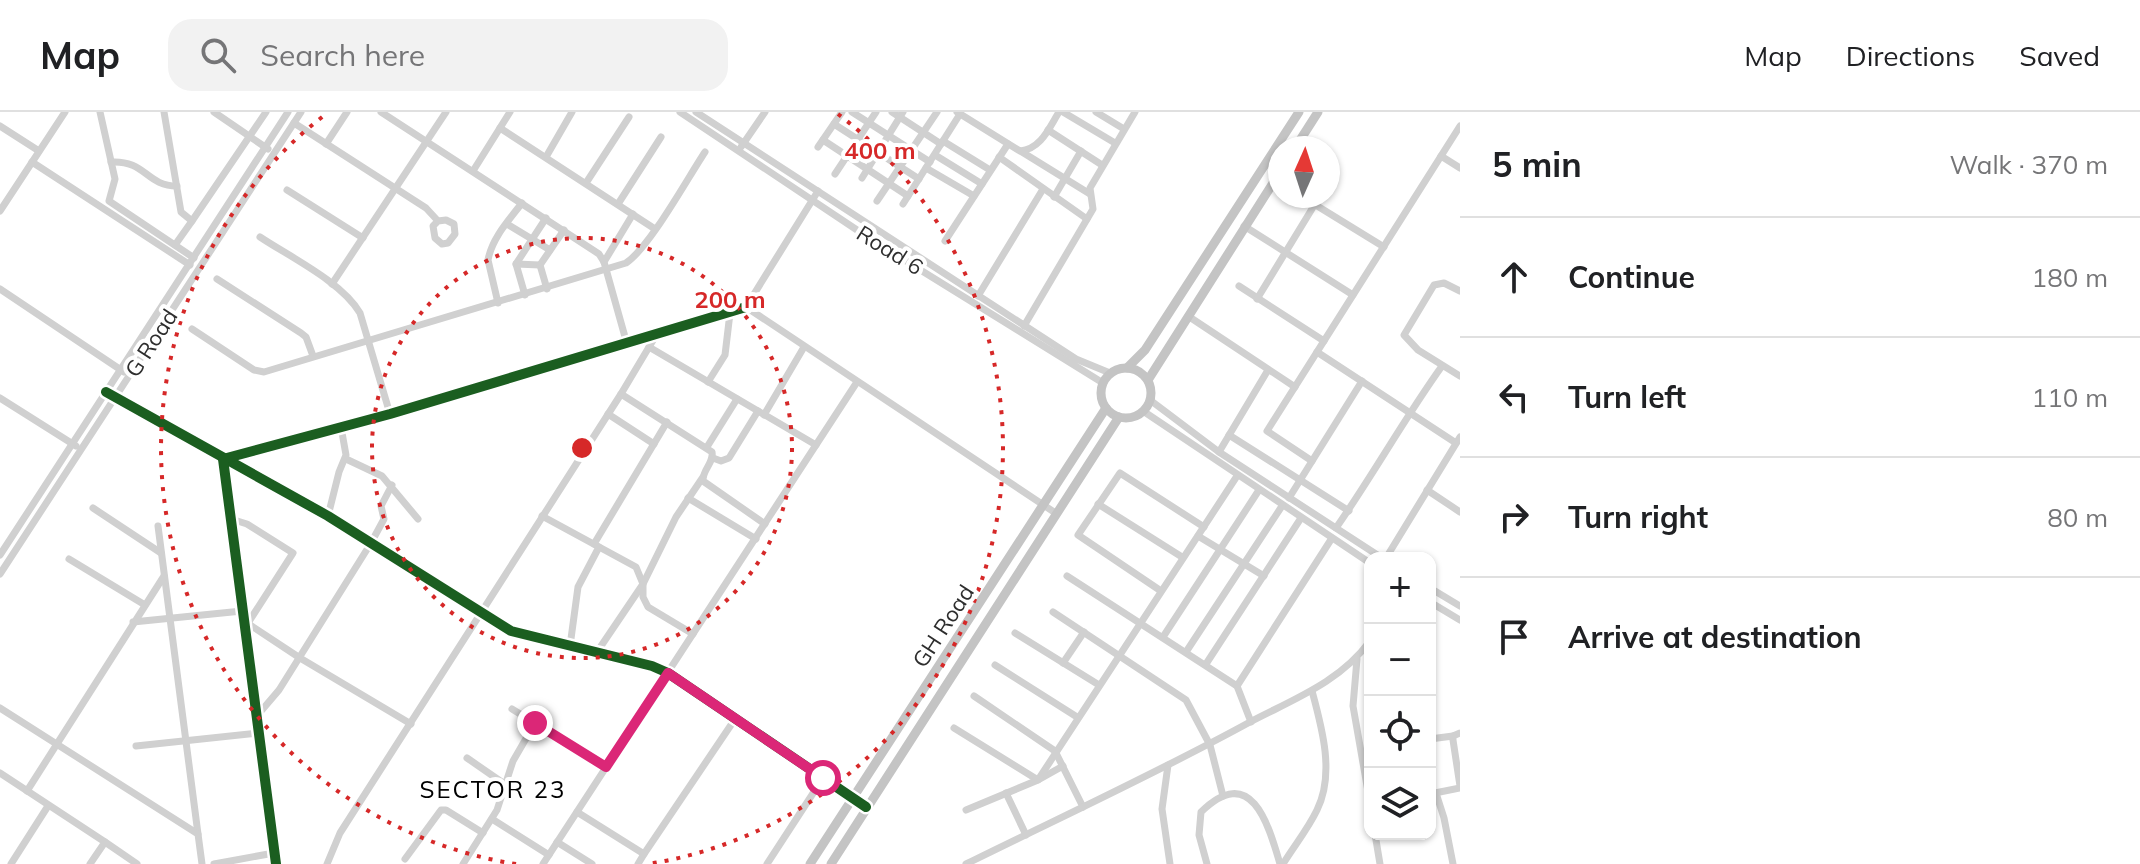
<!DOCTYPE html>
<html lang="en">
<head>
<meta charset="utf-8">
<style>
  body { margin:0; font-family:Mulish,sans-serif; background:#f2f2f2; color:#202124 }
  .controls { position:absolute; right:24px; bottom:24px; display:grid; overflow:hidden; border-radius:16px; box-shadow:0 2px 6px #0004 }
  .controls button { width:72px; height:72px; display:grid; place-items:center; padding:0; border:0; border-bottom:2px solid #e0e0e0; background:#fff; color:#202124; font:40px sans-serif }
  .compass { position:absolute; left:1268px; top:24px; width:72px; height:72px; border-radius:50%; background:#fff; box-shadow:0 2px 6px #0004; rotate:3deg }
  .stop { position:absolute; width:24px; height:24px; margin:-18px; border:6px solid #db2777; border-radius:50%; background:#fff }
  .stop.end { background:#db2777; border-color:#fff; box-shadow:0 2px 8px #0008 }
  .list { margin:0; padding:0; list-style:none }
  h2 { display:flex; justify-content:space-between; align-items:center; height:104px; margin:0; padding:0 32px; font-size:34px }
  h2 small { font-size:26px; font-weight:400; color:#757577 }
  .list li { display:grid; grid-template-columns:52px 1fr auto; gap:24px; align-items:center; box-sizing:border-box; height:120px; padding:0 32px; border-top:2px solid #e0e0e0 }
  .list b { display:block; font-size:30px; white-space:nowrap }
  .list em { font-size:26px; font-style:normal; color:#757577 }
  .icon { flex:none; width:44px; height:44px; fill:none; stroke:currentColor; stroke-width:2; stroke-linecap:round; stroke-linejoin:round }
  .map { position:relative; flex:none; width:1460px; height:752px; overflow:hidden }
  header { display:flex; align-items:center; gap:48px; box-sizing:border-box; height:112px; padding:0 40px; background:#fff; border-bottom:2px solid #e0e0e0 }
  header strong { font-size:38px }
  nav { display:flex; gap:44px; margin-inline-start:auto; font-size:28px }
  .search { width:560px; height:72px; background:#f2f2f2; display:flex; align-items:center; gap:20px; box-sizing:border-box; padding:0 28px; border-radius:24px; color:#757577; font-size:30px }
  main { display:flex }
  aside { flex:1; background:#fff }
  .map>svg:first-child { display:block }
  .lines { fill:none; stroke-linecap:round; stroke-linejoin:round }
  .minor { stroke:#d0d0d0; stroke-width:7 }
  .major { stroke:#c4c4c4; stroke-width:9 }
  .cycleway-casing { stroke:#fff; stroke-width:15 }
  .cycleway { stroke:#1b5e20; stroke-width:10 }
  .route { stroke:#db2777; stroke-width:10 }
  .ring { fill:none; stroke:#d62828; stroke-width:4; stroke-dasharray:4 8 }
  .labels { text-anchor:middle; stroke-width:8; stroke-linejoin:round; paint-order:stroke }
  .street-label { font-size:22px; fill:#2e2e2e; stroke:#fff }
  .neighbourhood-label { font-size:24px; letter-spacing:2px; fill:#000; stroke:#fff }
  .centre { fill:#d62828; stroke:#fff; stroke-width:4 }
  .ring-label { font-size:24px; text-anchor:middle; font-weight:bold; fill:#d62828; stroke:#fff; stroke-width:8; stroke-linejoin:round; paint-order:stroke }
</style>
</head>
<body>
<header>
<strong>Map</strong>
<div class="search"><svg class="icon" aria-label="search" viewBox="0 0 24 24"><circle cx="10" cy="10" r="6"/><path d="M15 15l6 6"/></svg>Search here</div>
<nav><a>Map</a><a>Directions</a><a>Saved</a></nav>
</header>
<main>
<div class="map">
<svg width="1460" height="752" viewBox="0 0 1460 752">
  <rect width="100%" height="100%" fill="#fff"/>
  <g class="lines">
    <g class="minor">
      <polyline points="100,0 115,67 109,89 194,146"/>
      <polyline points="164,0 181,100 192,109 175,133"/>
      <polyline points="214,0 268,37"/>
      <polyline points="381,0 599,142 604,150 627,232"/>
      <polyline points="680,0 872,128 1103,271"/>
      <polyline points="696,0 1076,247 1110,261"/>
      <polyline points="852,0 930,50"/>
      <polyline points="892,0 941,32"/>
      <path d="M957 0 1020 39C1041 37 1049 16 1059 0"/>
      <polyline points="1063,0 1115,31"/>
      <polyline points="1096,0 1124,17"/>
      <polyline points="294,11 426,96 438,109 433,114 435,126 442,132 448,131 455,122 454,112 446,108 438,109"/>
      <polyline points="834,12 919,67"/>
      <polyline points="0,14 39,39"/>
      <polyline points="500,16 655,117"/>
      <polyline points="1048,18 1102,53"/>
      <polyline points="823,28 908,84"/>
      <polyline points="943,29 990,58"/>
      <polyline points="326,32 347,0"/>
      <polyline points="741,35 765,0"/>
      <polyline points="818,35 842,0"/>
      <polyline points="1022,40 1090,82"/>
      <polyline points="935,43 982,72"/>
      <polyline points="1441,44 1460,56"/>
      <polyline points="546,45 572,0"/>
      <polyline points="999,45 1087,107"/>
      <polyline points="32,50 190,153"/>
      <path d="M111 50C146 48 146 74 177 74"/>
      <polyline points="926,56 974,84"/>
      <polyline points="473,59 510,0"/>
      <polyline points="835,62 876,0"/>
      <polyline points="862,66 903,0"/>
      <polyline points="586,71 629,5"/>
      <polyline points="287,78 363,126"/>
      <polyline points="818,79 746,195 1057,402"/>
      <polyline points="1301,84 1384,135"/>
      <polyline points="1054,85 1081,39"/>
      <polyline points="877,89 937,0"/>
      <polyline points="618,92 661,25"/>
      <polyline points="903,92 960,2"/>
      <polyline points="0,99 65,0"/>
      <polyline points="192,109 266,0"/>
      <polyline points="507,112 550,138"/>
      <polyline points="1244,114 1353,183"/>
      <path d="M260 125C290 145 342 170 360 201L390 302"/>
      <polyline points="945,129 1008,32"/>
      <polyline points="604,150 633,102"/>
      <polyline points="516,152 540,153"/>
      <polyline points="217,167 301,221 306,225 313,244"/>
      <polyline points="332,172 446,0"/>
      <polyline points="1239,174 1324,229"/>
      <polyline points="0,177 124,260"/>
      <polyline points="547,177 540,153 564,118"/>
      <polyline points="1460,179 1444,171 1434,173 1404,223 1418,238 1460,264"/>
      <polyline points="525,183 516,152 546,106"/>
      <polyline points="978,184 1043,77"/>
      <polyline points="1257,187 1315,92"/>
      <path d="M498 191 488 148C492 126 509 108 522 91"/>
      <polyline points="1188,204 1295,275"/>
      <polyline points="1024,214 1093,97 1090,76 1135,0"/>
      <path d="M192 217 254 258 264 260 626 151C650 135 687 67 705 40"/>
      <polyline points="649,235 816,333"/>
      <polyline points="1317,240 1456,331"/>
      <polyline points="708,270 725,243 730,201"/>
      <polyline points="106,280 328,404 511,519 652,554 668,561 866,695"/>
      <path d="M621 282 712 340C714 351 702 358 703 369L765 412"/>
      <polyline points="0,286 76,334"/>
      <polyline points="1150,288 1219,340 1382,446"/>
      <polyline points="1143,299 1370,451"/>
      <polyline points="608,302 654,332"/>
      <polyline points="764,303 804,235"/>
      <polyline points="1229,323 1349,399"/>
      <polyline points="707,335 737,287"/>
      <polyline points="1219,340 1268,258"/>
      <polyline points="713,346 721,349 729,346 758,299"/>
      <polyline points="346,347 382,364 418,407"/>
      <polyline points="1312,349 1267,319 1460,14"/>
      <polyline points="1427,378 1460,400"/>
      <polyline points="688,386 756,427"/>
      <polyline points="1289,386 1362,269"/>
      <polyline points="1098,392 1182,445"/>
      <polyline points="93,396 161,441"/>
      <polyline points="328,404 339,360 346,343 341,315"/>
      <polyline points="542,404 636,455 643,472 643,485 648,495 693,522"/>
      <polyline points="231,407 247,412 293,441 248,511"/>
      <polyline points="158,414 198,722"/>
      <path d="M1336 416C1373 363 1404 307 1442 254"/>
      <polyline points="1198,424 1264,464"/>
      <polyline points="594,432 667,310"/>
      <polyline points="0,443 288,0"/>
      <polyline points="1386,446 1460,325"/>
      <polyline points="69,447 145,493"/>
      <polyline points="0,462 301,0"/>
      <polyline points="1067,464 1237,574 1251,610"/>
      <polyline points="1430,476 1460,494"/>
      <polyline points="1161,479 1078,423 1120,361 1204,415"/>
      <polyline points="1430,490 1460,508"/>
      <polyline points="1053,500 1186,588 1210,633 1223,684"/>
      <polyline points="244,509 300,546 411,612"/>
      <polyline points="133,510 242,499"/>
      <polyline points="1015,521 1099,573"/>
      <polyline points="1163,525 1259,378"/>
      <polyline points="570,534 578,475 599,435"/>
      <polyline points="597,540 643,472 676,405 703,365"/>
      <polyline points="1186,540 1282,394"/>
      <polyline points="1357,547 1353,594 1370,691"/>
      <polyline points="1063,551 1084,520"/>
      <polyline points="1206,552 1301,406"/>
      <polyline points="995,553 1077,605"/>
      <polyline points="1237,574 1332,426"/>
      <polyline points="974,584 1055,639 1083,695"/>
      <polyline points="0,596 198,722 202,752"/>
      <polyline points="512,597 606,655"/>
      <polyline points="256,605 279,578 371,431 384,407 381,394 392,373"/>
      <polyline points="954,616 1038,668 1063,654"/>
      <polyline points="1460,621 1453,624 1453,628 1460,674"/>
      <polyline points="1430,627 1453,624"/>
      <polyline points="136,634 259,621"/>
      <polyline points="467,646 506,673"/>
      <polyline points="1168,653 1162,697 1170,752"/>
      <polyline points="0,661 105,730 90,752"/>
      <polyline points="27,679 164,464"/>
      <polyline points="1006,681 1026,723"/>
      <polyline points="1436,681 1444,706 1453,752"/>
      <polyline points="1430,682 1460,676"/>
      <polyline points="966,698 1038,668 1237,364"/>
      <polyline points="577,700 644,742 638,752"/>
      <polyline points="492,707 549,743"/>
      <polyline points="1375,722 1380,752"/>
      <polyline points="105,730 137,752"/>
      <polyline points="557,730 592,752"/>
      <polyline points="644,742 735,607"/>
      <polyline points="405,747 441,698 446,698 483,721"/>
      <polyline points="11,752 48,694"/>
      <polyline points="214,752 274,741"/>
      <polyline points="276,752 223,347 390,302 746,195"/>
      <polyline points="327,752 340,721 621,282 655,225"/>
      <polyline points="463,752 497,698 513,649 535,611"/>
      <polyline points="543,752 857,270"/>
      <polyline points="767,752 823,666"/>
      <path d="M966 752C1061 705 1157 661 1250 610 1294 587 1340 570 1370 529"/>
      <path d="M1207 752 1199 723 1201 700C1251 651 1268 711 1280 752"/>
      <path d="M1283 752C1294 734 1308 717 1317 698 1335 662 1322 616 1312 579"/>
    </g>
    <g class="major">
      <polyline points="1295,36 1318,0"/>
      <polyline points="1127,256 1145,238 1299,0"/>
      <circle cx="1126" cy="281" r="25"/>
      <polyline points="1148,268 1280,60"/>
      <polyline points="810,752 1106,296"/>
      <polyline points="831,752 1119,305"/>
    </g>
    <g class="cycleway-casing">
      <g id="cycleway">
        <polyline points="106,280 328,404 511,519 652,554 668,561 866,695"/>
        <polyline points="276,752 223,347 390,302 746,195"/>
      </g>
    </g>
    <use href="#cycleway" class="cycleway"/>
  </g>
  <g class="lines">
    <polyline class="route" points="535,611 606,655 668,561 823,666"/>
  </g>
  <g class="ring">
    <circle cx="582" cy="336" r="210"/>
    <path d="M516 752A421 421 0 0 1 326 2M838 2A421 421 0 0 1 648 752"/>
  </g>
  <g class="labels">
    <g class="street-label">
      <text transform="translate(890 138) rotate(32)" y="8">Road 6</text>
      <text transform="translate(151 231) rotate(-57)" y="8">G Road</text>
      <text transform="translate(943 514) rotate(-57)" y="8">GH Road</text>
    </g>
    <g class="neighbourhood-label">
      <text x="493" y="686">SECTOR 23</text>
    </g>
  </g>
  <circle cx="582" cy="336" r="12" class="centre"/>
  <g class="ring-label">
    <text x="880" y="47">400 m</text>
    <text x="730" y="196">200 m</text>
  </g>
</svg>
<div class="controls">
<button>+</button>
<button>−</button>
<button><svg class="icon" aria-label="locate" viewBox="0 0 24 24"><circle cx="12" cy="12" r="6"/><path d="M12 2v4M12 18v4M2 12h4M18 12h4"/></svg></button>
<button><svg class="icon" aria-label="layers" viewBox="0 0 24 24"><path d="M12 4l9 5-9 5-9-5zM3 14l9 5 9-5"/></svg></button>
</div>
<svg class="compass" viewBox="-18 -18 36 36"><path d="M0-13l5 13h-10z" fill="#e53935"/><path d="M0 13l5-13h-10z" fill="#757577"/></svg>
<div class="stop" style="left:823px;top:666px"></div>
<div class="stop end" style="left:535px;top:611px"></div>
</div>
<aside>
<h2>5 min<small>Walk · 370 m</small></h2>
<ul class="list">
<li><svg class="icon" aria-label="ahead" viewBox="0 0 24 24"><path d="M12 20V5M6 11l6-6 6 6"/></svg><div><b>Continue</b></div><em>180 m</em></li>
<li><svg class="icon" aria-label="left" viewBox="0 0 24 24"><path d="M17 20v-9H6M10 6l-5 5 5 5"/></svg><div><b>Turn left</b></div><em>110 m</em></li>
<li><svg class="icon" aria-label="right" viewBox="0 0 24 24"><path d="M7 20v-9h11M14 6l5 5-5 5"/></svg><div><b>Turn right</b></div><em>80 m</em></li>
<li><svg class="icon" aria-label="arrive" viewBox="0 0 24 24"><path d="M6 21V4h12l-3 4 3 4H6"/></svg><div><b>Arrive at destination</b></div></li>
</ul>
</aside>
</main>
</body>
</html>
